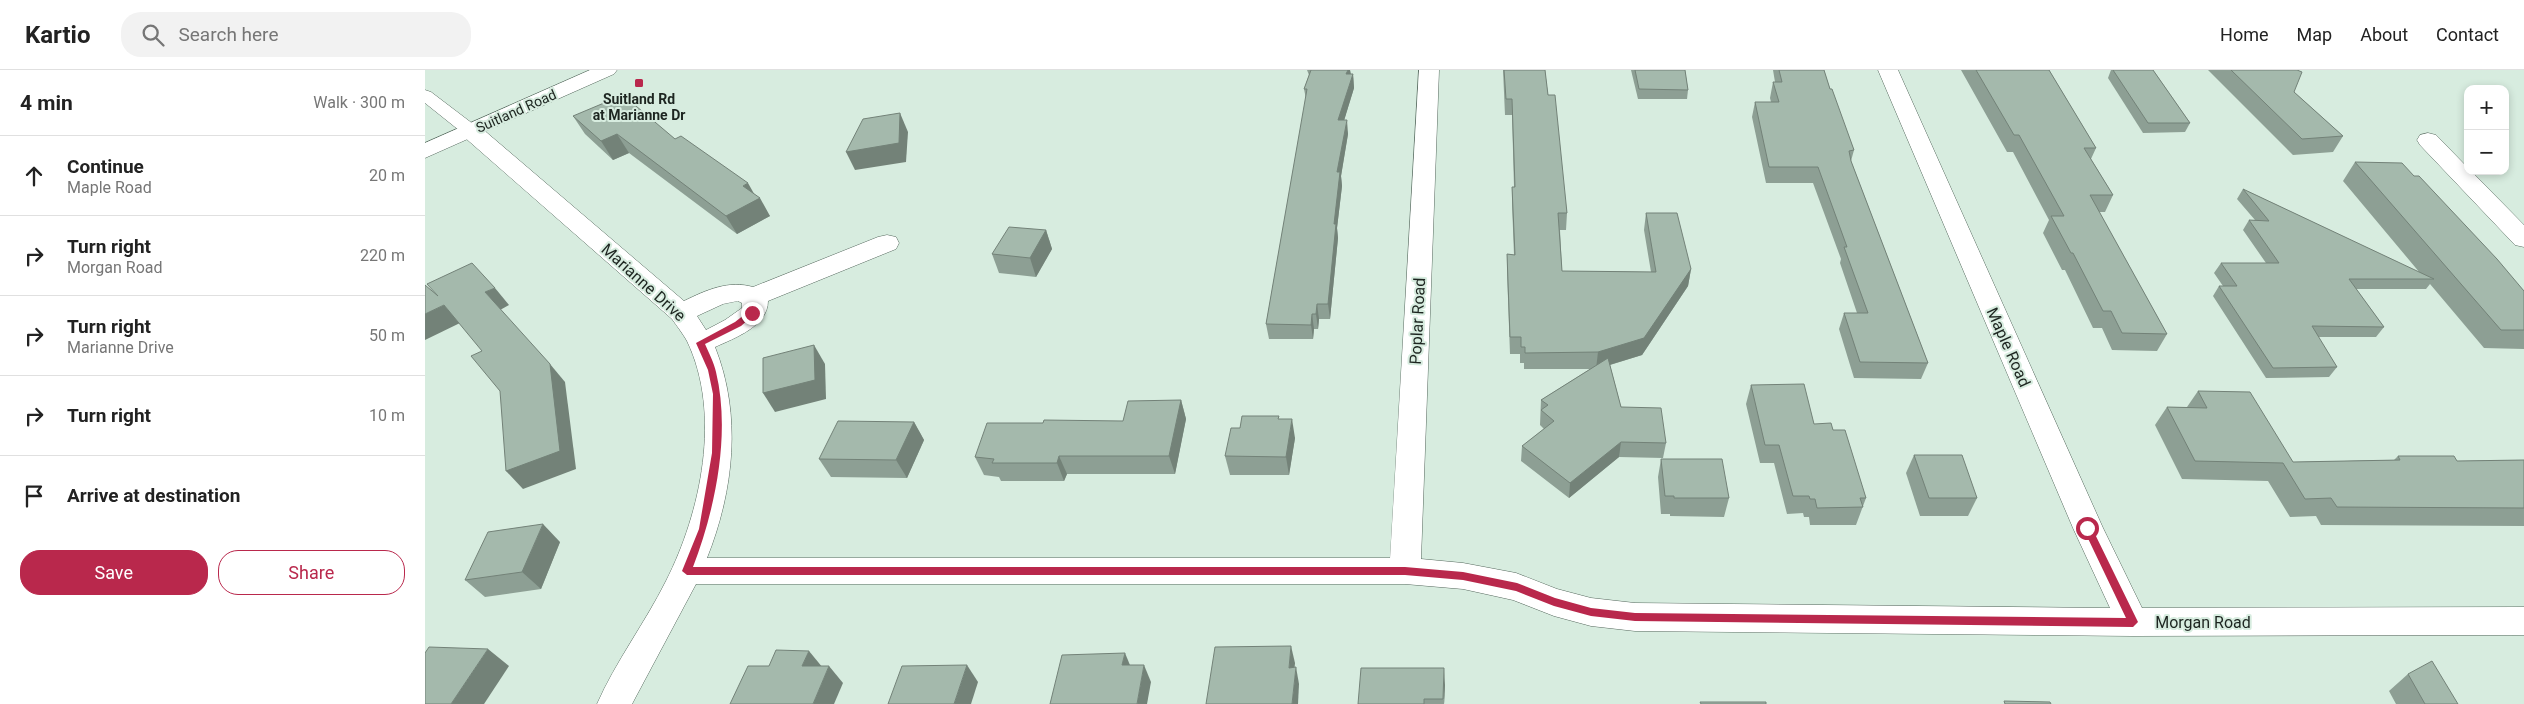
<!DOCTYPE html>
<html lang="en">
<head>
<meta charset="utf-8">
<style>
  body { margin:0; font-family:Roboto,sans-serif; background:#f2f2f2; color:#222 }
  .controls { position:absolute; right:15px; top:15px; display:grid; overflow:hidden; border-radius:10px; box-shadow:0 2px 8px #0003 }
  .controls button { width:45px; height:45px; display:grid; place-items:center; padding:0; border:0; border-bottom:1px solid #e0e0e0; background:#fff; color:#222; font:25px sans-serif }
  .stop { position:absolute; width:15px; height:15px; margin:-11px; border:4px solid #b9284c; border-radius:50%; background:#fff }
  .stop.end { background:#b9284c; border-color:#fff; box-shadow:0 1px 5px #0008 }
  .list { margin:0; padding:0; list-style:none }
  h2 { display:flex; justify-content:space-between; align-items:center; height:65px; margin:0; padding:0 20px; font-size:21px }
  h2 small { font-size:16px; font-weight:400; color:#767676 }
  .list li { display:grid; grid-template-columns:32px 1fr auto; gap:15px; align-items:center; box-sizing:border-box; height:80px; padding:0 20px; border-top:1px solid #e0e0e0 }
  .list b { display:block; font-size:19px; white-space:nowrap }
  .list p { margin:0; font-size:16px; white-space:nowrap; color:#767676 }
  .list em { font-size:16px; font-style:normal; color:#767676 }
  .actions { display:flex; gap:10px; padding:15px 20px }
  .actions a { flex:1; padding:11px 0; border:1px solid #b9284c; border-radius:20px; text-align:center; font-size:18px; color:#b9284c }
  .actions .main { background:#b9284c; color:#fff }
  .icon { flex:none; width:28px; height:28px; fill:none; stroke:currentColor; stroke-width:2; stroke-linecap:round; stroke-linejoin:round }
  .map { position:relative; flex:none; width:2099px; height:634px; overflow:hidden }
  header { display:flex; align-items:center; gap:30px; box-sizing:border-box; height:70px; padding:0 25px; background:#fff; border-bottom:1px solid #e0e0e0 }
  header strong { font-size:24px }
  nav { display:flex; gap:28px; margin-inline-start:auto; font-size:18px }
  .search { width:350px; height:45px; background:#f2f2f2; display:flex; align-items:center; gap:12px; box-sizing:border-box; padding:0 18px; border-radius:20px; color:#767676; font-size:19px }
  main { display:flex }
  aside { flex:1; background:#fff }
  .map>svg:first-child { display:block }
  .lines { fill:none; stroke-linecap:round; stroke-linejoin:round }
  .service-casing { stroke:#56695e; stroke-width:1 }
  .minor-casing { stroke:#56695e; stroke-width:1 }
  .secondary-casing { stroke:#56695e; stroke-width:1 }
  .service { fill:#fff; fill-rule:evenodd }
  .minor { fill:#fff; fill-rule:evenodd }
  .secondary { fill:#fff; fill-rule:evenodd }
  .wall { fill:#8d9f94 }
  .shaded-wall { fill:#738278 }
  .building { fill:#a4b9ac; stroke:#738278 }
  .route { fill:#b9284c }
  .poi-dot { fill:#b9284c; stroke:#d7ecdf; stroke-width:2 }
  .labels { text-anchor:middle; stroke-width:4; stroke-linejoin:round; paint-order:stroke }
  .far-poi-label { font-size:14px; font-weight:bold; fill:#1d2520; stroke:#d7ecdf }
  .far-street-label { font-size:14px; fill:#1d2520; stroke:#d7ecdf }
  .street-label { font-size:16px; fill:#1d2520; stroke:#d7ecdf }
</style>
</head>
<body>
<header>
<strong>Kartio</strong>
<div class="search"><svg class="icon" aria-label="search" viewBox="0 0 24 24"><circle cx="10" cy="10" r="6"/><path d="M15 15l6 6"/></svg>Search here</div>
<nav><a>Home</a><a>Map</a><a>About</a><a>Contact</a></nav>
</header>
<main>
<aside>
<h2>4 min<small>Walk · 300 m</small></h2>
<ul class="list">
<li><svg class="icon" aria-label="ahead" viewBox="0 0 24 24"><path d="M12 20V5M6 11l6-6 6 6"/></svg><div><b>Continue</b><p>Maple Road</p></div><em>20 m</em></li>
<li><svg class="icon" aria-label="right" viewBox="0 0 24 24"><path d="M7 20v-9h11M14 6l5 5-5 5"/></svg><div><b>Turn right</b><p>Morgan Road</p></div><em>220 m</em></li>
<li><svg class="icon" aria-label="right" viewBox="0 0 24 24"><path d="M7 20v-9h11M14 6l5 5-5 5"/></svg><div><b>Turn right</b><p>Marianne Drive</p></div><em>50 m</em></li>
<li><svg class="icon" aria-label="right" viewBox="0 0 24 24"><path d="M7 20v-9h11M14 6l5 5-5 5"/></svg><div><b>Turn right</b></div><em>10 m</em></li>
<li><svg class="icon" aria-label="arrive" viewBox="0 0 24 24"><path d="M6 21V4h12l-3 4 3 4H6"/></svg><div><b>Arrive at destination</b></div></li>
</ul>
<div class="actions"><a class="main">Save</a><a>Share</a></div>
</aside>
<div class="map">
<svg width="2099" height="634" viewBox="0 0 2099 634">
  <rect width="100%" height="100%" fill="#d7ecdf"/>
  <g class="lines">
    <g class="service-casing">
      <polygon id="service" points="0,20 6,22 52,57 54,61 52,65 40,65 0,33"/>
    </g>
    <g class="minor-casing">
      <g id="minor">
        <path d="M994 0H1014L996 489 1038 493 1091 503 1132 519 1166 528 1210 533 1685 538 1648 458 1453 0H1473L1678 458 1717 538 2099 537V565L1708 566 1210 561 1166 556 1129 546 1088 530 1038 519 980 514H271L207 634H172C191 591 220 553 241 511 276 442 297 344 262 271 258 264 252 256 247 249L38 66 35 61 38 56 46 54 54 56 259 231C281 220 304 210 328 217L453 167 462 165 471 167 474 173 471 179 343 231C343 256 310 268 290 277 317 345 309 420 282 488H965ZM313 231 317 233V238L300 250 281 260 272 246 298 234Z"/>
        <polygon points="2003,63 2011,65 2043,98 2043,101 2046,101 2099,155 2099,177 2090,175 1995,75 1992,70 1995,65"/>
      </g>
    </g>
    <g class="secondary-casing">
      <polygon id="secondary" points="165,0 192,0 189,4 0,88 0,73"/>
    </g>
    <use href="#service" class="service"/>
    <use href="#minor" class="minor"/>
    <use href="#secondary" class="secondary"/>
  </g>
  <g class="wall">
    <polygon points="882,0 925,0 926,4 928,4 929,18 919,50 923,64 916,106 917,116 912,158 913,168 905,249 894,249 893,259 889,259 888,269 844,269 841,254 881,29 879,19 884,5"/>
    <polygon points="1078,0 1120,0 1123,25 1142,143 1141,160 1135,160 1137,201 1226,202 1219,160 1221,143 1266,199 1263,216 1217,285 1185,295 1196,337 1241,373 1238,388 1194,387 1144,428 1096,391 1097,376 1119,359 1115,355 1116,330 1165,299 1099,299 1099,293 1095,293 1095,284 1085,284 1082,201 1082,184 1089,185 1087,133 1087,117 1089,117 1087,45 1080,45"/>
    <polygon points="1206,0 1260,0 1263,20 1262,29 1213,29"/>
    <polygon points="1348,0 1399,0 1405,19 1429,80 1426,91 1503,293 1496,309 1429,308 1414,259 1419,243 1432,243 1415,193 1416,189 1388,113 1341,113 1327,47 1330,32 1346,32 1345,28 1348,12 1350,12"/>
    <polygon points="1536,0 1624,0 1671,78 1666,89 1688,125 1680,142 1674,142 1742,264 1732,281 1687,280 1677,258 1668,258 1640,200 1637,200 1618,163 1624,150 1588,82 1582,82"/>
    <polygon points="1686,0 1728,0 1765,53 1760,62 1718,63 1683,8"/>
    <polygon points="1783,0 1872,0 1869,22 1918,66 1908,82 1868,85"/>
    <polygon points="148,46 250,69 345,146 312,164 204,83 188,90 160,64"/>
    <polygon points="1930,92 1989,106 2099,221 2099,279 2059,278 2005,214 2001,219 1931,219 1959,257 1951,267 1893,267 1912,297 1904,307 1841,308 1788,226 1794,216 1798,216 1789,203 1796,193 1841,193 1818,160 1824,150 1830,150 1812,129 1818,119 1995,203 1918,111"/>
    <polygon points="621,160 627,179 611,207 574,203 567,184"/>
    <polygon points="1326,315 1389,354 1408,360 1441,428 1431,455 1385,455 1384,447 1379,447 1378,443 1362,444 1349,393 1335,393 1321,334"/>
    <polygon points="1773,321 1868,392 1969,390 1973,386 2032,391 2099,390 2099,456 1896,455 1891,446 1865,447 1843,411 1757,409 1730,355 1742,337 1762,337"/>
    <polygon points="756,330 761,349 750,404 642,404 639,411 576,411 574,407 559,405 550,387 618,353 698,351"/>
    <polygon points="855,349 870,368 864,405 805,405 800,386 815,358"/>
    <polygon points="489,352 499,370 482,408 406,407 394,389"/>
    <polygon points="1489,385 1552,428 1543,446 1495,446 1481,403"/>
    <polygon points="1236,389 1304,428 1299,447 1245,446 1245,444 1236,444 1233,407"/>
    <polygon points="135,472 116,519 60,527 40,510"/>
    <polygon points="1983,604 2033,634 1971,634 1964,621"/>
    <polygon points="1020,615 1019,634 933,634"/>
  </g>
  <g class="shaded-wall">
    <polygon points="923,0 925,0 926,8 921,4"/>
    <polygon points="928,4 929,18 915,64 913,50"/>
    <polygon points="475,43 483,62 481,92 430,100 421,82"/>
    <polygon points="922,50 923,64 916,106 917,116 912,158 913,168 905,249 903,234 912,102"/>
    <polygon points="192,64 204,83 188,90 176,71"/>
    <polygon points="323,113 332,129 335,128 345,146 312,164 301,146 318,116"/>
    <polygon points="621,160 627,179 611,207 605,188"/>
    <polygon points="1266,199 1263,216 1217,285 1171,299 1173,282"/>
    <polygon points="70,218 84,235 75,240 60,222"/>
    <polygon points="892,234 894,249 893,259 891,244"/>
    <polygon points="19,235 35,253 0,270 0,244"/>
    <polygon points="887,244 889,259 888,269 886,255"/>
    <polygon points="389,275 400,294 401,329 350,342 338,323"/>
    <polygon points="125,294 140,312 151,399 98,419 81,401"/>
    <polygon points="756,330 761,349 750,404 744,386"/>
    <polygon points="867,349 870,368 864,405 861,387"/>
    <polygon points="489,352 499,370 482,408 471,390"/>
    <polygon points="1196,372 1194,387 1144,428 1145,413"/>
    <polygon points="634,386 642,404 639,411 632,393"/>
    <polygon points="118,454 135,472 116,519 97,502"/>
    <polygon points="866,576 870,593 868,615 864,598"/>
    <polygon points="63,579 84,596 59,634 26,634"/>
    <polygon points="384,581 398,598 377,596"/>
    <polygon points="700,583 707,600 697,595"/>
    <polygon points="542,595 553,612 546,634 529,634"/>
    <polygon points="719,595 726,612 722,634 712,634"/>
    <polygon points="404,596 418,613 409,634 388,634"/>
    <polygon points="871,597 874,614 873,634 867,634"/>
    <polygon points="1019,598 1020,615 1019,634"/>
  </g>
  <g class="building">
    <polygon points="886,0 923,0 921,4 928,4 913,50 922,50 912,102 915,102 909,154 911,154 903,234 892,234 891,244 887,244 886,255 841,254 882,19 879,19"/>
    <polygon points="1079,0 1120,0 1123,25 1130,25 1142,143 1133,143 1137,201 1231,202 1221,143 1252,143 1266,199 1219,268 1173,282 1100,283 1100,277 1096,277 1096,267 1085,267 1082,184 1090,185 1087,117 1090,117 1087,29 1081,29"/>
    <polygon points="1210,0 1260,0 1263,20 1214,19"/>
    <polygon points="1354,0 1399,0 1405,19 1407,19 1429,80 1424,81 1426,91 1503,293 1435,292 1419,243 1443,243 1419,177 1422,177 1393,97 1344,97 1330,32 1354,32 1348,12 1357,12"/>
    <polygon points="1551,0 1624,0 1671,78 1659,78 1688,125 1665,125 1742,264 1697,263 1686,241 1678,241 1648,183 1646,183 1626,146 1639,146 1594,65 1589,65"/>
    <polygon points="1688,0 1728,0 1765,53 1723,53"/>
    <polygon points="1806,0 1872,0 1877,2 1869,22 1918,66 1877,69"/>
    <polygon points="198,25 250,69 256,66 323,113 318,116 335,128 301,146 192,64 176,71 148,46"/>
    <polygon points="475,43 474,73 421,82 438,49"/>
    <polygon points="1930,92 1977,93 1989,106 1994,106 2072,189 2099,221 2099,260 2076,260"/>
    <polygon points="1818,119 2009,209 1924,209 1959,257 1887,256 1912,297 1848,298 1794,216 1812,216 1796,193 1854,193 1824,150 1844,151"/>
    <polygon points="584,157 621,160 605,188 567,184"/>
    <polygon points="47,193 70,218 60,222 125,294 135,381 81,401 75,321 46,286 57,281 19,235 0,244 0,215 13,226 2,214"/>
    <polygon points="389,275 390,310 338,323 338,288"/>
    <polygon points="1183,288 1196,337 1236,338 1241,373 1196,372 1145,413 1097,376 1129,351 1116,340 1123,335 1116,330"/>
    <polygon points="1379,314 1389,354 1406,353 1408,360 1420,360 1441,428 1435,428 1438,437 1392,438 1390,429 1385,429 1384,426 1368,426 1354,375 1340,375 1326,315"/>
    <polygon points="1773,321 1825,322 1868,392 1975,390 1973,386 2029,386 2032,391 2099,390 2099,438 1912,437 1906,428 1880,429 1858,393 1770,391 1742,337 1782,338"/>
    <polygon points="756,330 744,386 634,386 632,393 567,393 569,389 550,387 562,353 618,353 619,350 698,351 703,331"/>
    <polygon points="817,346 854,346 853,349 867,349 861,387 800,386 806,358 815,358"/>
    <polygon points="413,351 489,352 471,390 394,389"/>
    <polygon points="1489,385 1537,385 1552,428 1504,428"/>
    <polygon points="1236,389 1297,389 1304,428 1249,428 1249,426 1240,426"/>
    <polygon points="118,454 97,502 40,510 63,462"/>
    <polygon points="866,576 864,598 871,597 867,634 781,634 790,577"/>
    <polygon points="4,577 63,579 26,634 0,634 0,583"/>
    <polygon points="351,580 384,581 377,596 404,596 388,634 305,634 323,596 344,596"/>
    <polygon points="700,583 697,595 719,595 712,634 625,634 637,585"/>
    <polygon points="2007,591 2033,634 2000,634 1983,604"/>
    <polygon points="542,595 529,634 463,634 477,596"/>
    <polygon points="936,598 1019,598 1018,629 999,629 999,634 933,634"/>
    <polygon points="1579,631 1625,632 1626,634 1580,634"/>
    <polygon points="1275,632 1341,632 1341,634 1276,634"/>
  </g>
  <path class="route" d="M324 241 331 243 316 256 280 274C284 283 289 293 291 302 306 364 290 440 268 497H980L1038 502 1092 513 1130 528 1166 538 1210 543 1701 548 1658 458 1662 454 1666 456 1713 552 1708 557 1210 551 1166 546 1129 536 1091 521 1038 510 980 505H262L257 501 274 459 287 383 288 324 283 300 271 273 310 252Z"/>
  <rect class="poi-dot" x="209" y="8" width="10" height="10" rx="2.5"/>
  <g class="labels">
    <g class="far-poi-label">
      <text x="214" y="34">Suitland Rd<tspan x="214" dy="16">at Marianne Dr</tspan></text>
    </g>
    <g class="far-street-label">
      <text transform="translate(91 41) rotate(-24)" y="5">Suitland Road</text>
    </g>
    <g class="street-label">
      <text transform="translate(219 212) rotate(42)" y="6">Marianne Drive</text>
      <text transform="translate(992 251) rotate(-87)" y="6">Poplar Road</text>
      <text transform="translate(1584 277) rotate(66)" y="6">Maple Road</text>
      <text x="1778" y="558">Morgan Road</text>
    </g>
  </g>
</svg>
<div class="controls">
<button>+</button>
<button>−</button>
</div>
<div class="stop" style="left:1662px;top:458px"></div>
<div class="stop end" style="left:327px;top:243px"></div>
</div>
</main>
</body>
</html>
